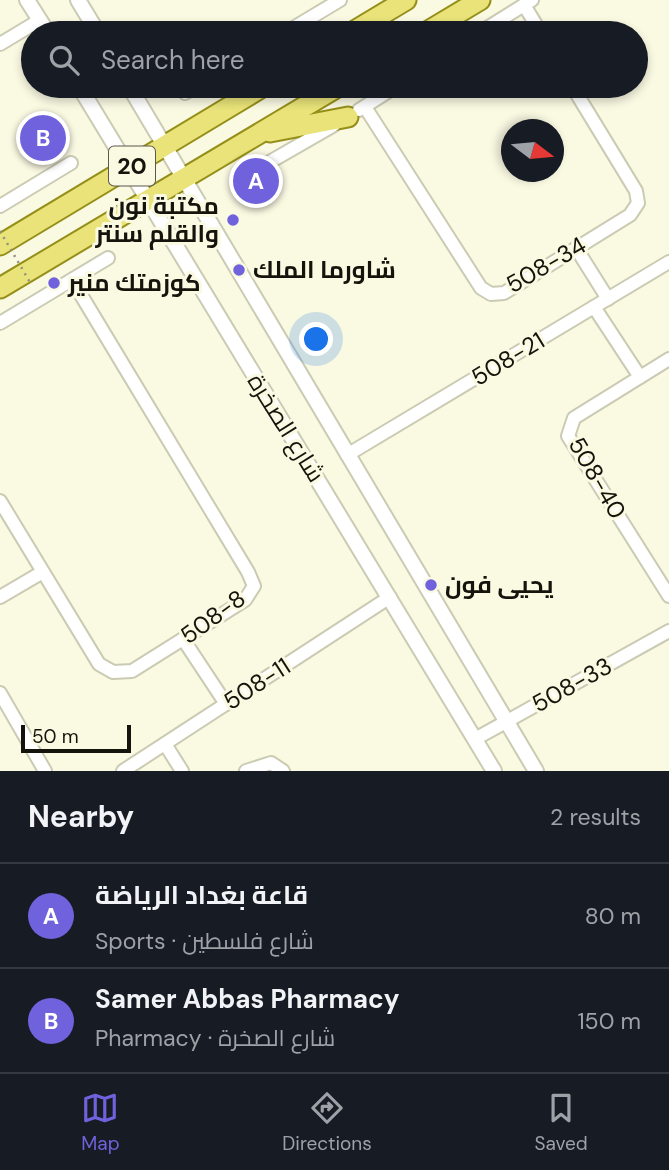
<!DOCTYPE html>
<html lang="en">
<head>
<meta charset="utf-8">
<style>
  body { margin:0; font-family:"DM Sans",Cairo,sans-serif; background:#242831; color:#f1f3f6 }
  .compass { position:absolute; left:501px; top:119px; width:63px; height:63px; border-radius:50%; background:#171b24; box-shadow:0 4px 10px #0003; rotate:106deg }
  .scale { position:absolute; left:21px; bottom:18px; width:110px; box-sizing:border-box; padding-left:7px; border:4px solid #15140c; border-top:0; font-size:19px; line-height:24px; white-space:nowrap; color:#15140c; -webkit-text-stroke:5px #faf9e2; paint-order:stroke }
  .you { position:absolute; left:317px; top:340px; width:24px; height:24px; margin:-18px; border:5px solid #fff; border-radius:50%; background:#1a73e8; box-shadow:0 0 0 10px #1a73e833 }
  .badge { display:grid; place-items:center; width:46px; height:46px; border-radius:50%; background:#6f62dc; color:#fff; font-size:23px; font-weight:700 }
  .pin { position:absolute; translate:-50% -50%; border:4px solid #fff; box-shadow:0 2px 7px #0006 }
  .list { margin:0; padding:0; list-style:none }
  h2 { display:flex; justify-content:space-between; align-items:center; height:91px; margin:0; padding:0 28px; font-size:30px }
  h2 small { font-size:23px; font-weight:400; color:#9ea1a6 }
  .list li { display:grid; grid-template-columns:46px 1fr auto; gap:21px; align-items:center; box-sizing:border-box; height:105px; padding:0 28px; border-top:2px solid #363941 }
  .list b { display:block; font-size:26px; white-space:nowrap }
  .list p { margin:0; font-size:23px; white-space:nowrap; color:#9ea1a6 }
  .list em { font-size:23px; font-style:normal; color:#9ea1a6 }
  .icon { flex:none; width:38px; height:38px; fill:none; stroke:currentColor; stroke-width:2; stroke-linecap:round; stroke-linejoin:round }
  .map { position:relative; flex:none; width:669px; height:771px; overflow:hidden }
  .search { position:absolute; background:#171b24; box-shadow:0 4px 10px #0003; left:21px; right:21px; top:21px; height:77px; display:flex; align-items:center; gap:18px; box-sizing:border-box; padding:0 24px; border-radius:38px; color:#9ea1a6; font-size:26px }
  .sheet { height:301px; background:#171b24 }
  nav { display:flex; justify-content:space-around; align-items:center; box-sizing:border-box; height:98px; border-top:2px solid #363941; background:#171b24; font-size:19px; color:#9ea1a6 }
  nav a { display:grid; justify-items:center; gap:4px }
  nav .on { color:#6f62dc }
  .map>svg:first-child { display:block }
  .lines { fill:none; stroke-linecap:round; stroke-linejoin:round }
  .minor-casing { stroke:#cbcbb4; stroke-width:16 }
  .tertiary-casing { stroke:#cbcbb4; stroke-width:18 }
  .primary-casing { stroke:#958f19; stroke-width:23 }
  .minor { stroke:#fff; stroke-width:12 }
  .tertiary { stroke:#fff; stroke-width:14 }
  .primary { stroke:#e9e379; stroke-width:19 }
  .path-bridge { stroke:#929181; stroke-width:2.5; stroke-dasharray:2 5; stroke-linecap:butt }
  .poi-dot { fill:#6f62dc; stroke:#faf9e2; stroke-width:2.5 }
  .labels { text-anchor:middle; stroke-width:6; stroke-linejoin:round; paint-order:stroke }
  .shield { fill:#faf9e2; stroke:#5a594c; stroke-width:2 }
  .shield-label { font-size:23px; font-weight:bold; fill:#15140c }
  .poi-label { font-size:24px; font-weight:bold; fill:#15140c; stroke:#faf9e2; text-anchor:start }
  .street-label { font-size:24px; fill:#15140c; stroke:#faf9e2 }
</style>
</head>
<body>
<div class="map">
<svg width="669" height="771" viewBox="0 0 669 771">
  <rect width="100%" height="100%" fill="#faf9e2"/>
  <g class="lines">
    <g class="minor-casing">
      <g id="minor">
        <polyline points="524,5 541,33"/>
        <polyline points="285,33 340,0"/>
        <polyline points="479,33 532,0"/>
        <polyline points="0,44 40,20"/>
        <polyline points="185,93 198,86"/>
        <polyline points="365,107 481,288 491,294 504,293 630,215 638,203 636,191 572,86"/>
        <polyline points="359,110 397,86"/>
        <polyline points="254,171 334,125"/>
        <polyline points="0,206 71,163"/>
        <polyline points="576,248 608,299"/>
        <polyline points="594,307 640,377"/>
        <polyline points="0,323 108,258"/>
        <polyline points="669,359 574,418 568,436 669,596"/>
        <polyline points="347,455 669,262"/>
        <polyline points="0,501 99,664 113,672 132,671 245,600 254,586 248,572 72,280"/>
        <polyline points="0,597 41,573"/>
        <polyline points="183,639 226,704"/>
        <polyline points="0,693 45,771"/>
        <polyline points="475,739 669,631"/>
        <polyline points="165,744 182,771"/>
        <polyline points="123,771 390,597"/>
        <polyline points="246,771 271,763 283,771"/>
      </g>
    </g>
    <g class="tertiary-casing">
      <g id="tertiary">
        <polyline points="27,0 48,33"/>
        <polyline points="78,0 98,33"/>
        <polyline points="79,86 494,771"/>
        <polyline points="129,86 536,771"/>
      </g>
    </g>
    <g class="primary-casing">
      <g id="primary">
        <polyline points="351,33 406,0"/>
        <polyline points="425,33 480,0"/>
        <polyline points="270,132 348,117"/>
        <polyline points="0,245 264,86"/>
        <polyline points="0,288 339,86"/>
      </g>
    </g>
    <use href="#minor" class="minor"/>
    <use href="#tertiary" class="tertiary"/>
    <use href="#primary" class="primary"/>
    <polyline class="path-bridge" points="0,231 31,284"/>
  </g>
  <g class="poi-dot">
    <circle cx="233" cy="220" r="7"/>
    <circle cx="239" cy="270" r="7"/>
    <circle cx="54" cy="283" r="7"/>
    <circle cx="431" cy="585" r="7"/>
  </g>
  <g class="labels">
    <rect class="shield" x="109" y="146.5" width="46" height="39" rx="5"/>
    <g class="shield-label">
      <text x="132" y="174">20</text>
    </g>
    <g class="poi-label">
      <text x="219" y="214" text-anchor="end">مكتبة نون<tspan x="219" dy="28">والقلم سنتر</tspan></text>
      <text x="253" y="278">شاورما الملك</text>
      <text x="68" y="291">كوزمتك منير</text>
      <text x="445" y="593">يحيى فون</text>
    </g>
    <g class="street-label">
      <text transform="translate(546 265) rotate(-30)" y="8">508-34</text>
      <text transform="translate(508 359) rotate(-31)" y="8">508-21</text>
      <text transform="translate(286 428) rotate(58)" y="8">شارع الصخرة</text>
      <text transform="translate(597 478) rotate(60)" y="8">508-40</text>
      <text transform="translate(213 617) rotate(-36)" y="8">508-8</text>
      <text transform="translate(257 684) rotate(-33)" y="8">508-11</text>
      <text transform="translate(572 685) rotate(-29)" y="8">508-33</text>
    </g>
  </g>
</svg>
<svg class="compass" viewBox="-18 -18 36 36"><path d="M0-13l5 13h-10z" fill="#e53935"/><path d="M0 13l5-13h-10z" fill="#9ea1a6"/></svg>
<div class="scale">50 m</div>
<div class="you"></div>
<div class="pin badge" style="left:256px;top:181px">A</div>
<div class="pin badge" style="left:43px;top:138px">B</div>
<div class="search"><svg class="icon" aria-label="search" viewBox="0 0 24 24"><circle cx="10" cy="10" r="6"/><path d="M15 15l6 6"/></svg>Search here</div>
</div>
<section class="sheet">
<h2>Nearby<small>2 results</small></h2>
<ul class="list">
<li><span class="badge">A</span><div><b>قاعة بغداد الرياضة</b><p>Sports · شارع فلسطين</p></div><em>80 m</em></li>
<li><span class="badge">B</span><div><b>Samer Abbas Pharmacy</b><p>Pharmacy · شارع الصخرة</p></div><em>150 m</em></li>
</ul>
</section>
<nav>
<a class="on"><svg class="icon" aria-label="map" viewBox="0 0 24 24"><path d="M3 6l6-2 6 2 6-2v14l-6 2-6-2-6 2zM9 4v14M15 6v14"/></svg>Map</a>
<a><svg class="icon" aria-label="directions" viewBox="0 0 24 24"><path d="M12 3l9 9-9 9-9-9zM9 14v-3h6M13 9l2 2-2 2"/></svg>Directions</a>
<a><svg class="icon" aria-label="saved" viewBox="0 0 24 24"><path d="M7 4h10v16l-5-4-5 4z"/></svg>Saved</a>
</nav>
</body>
</html>
